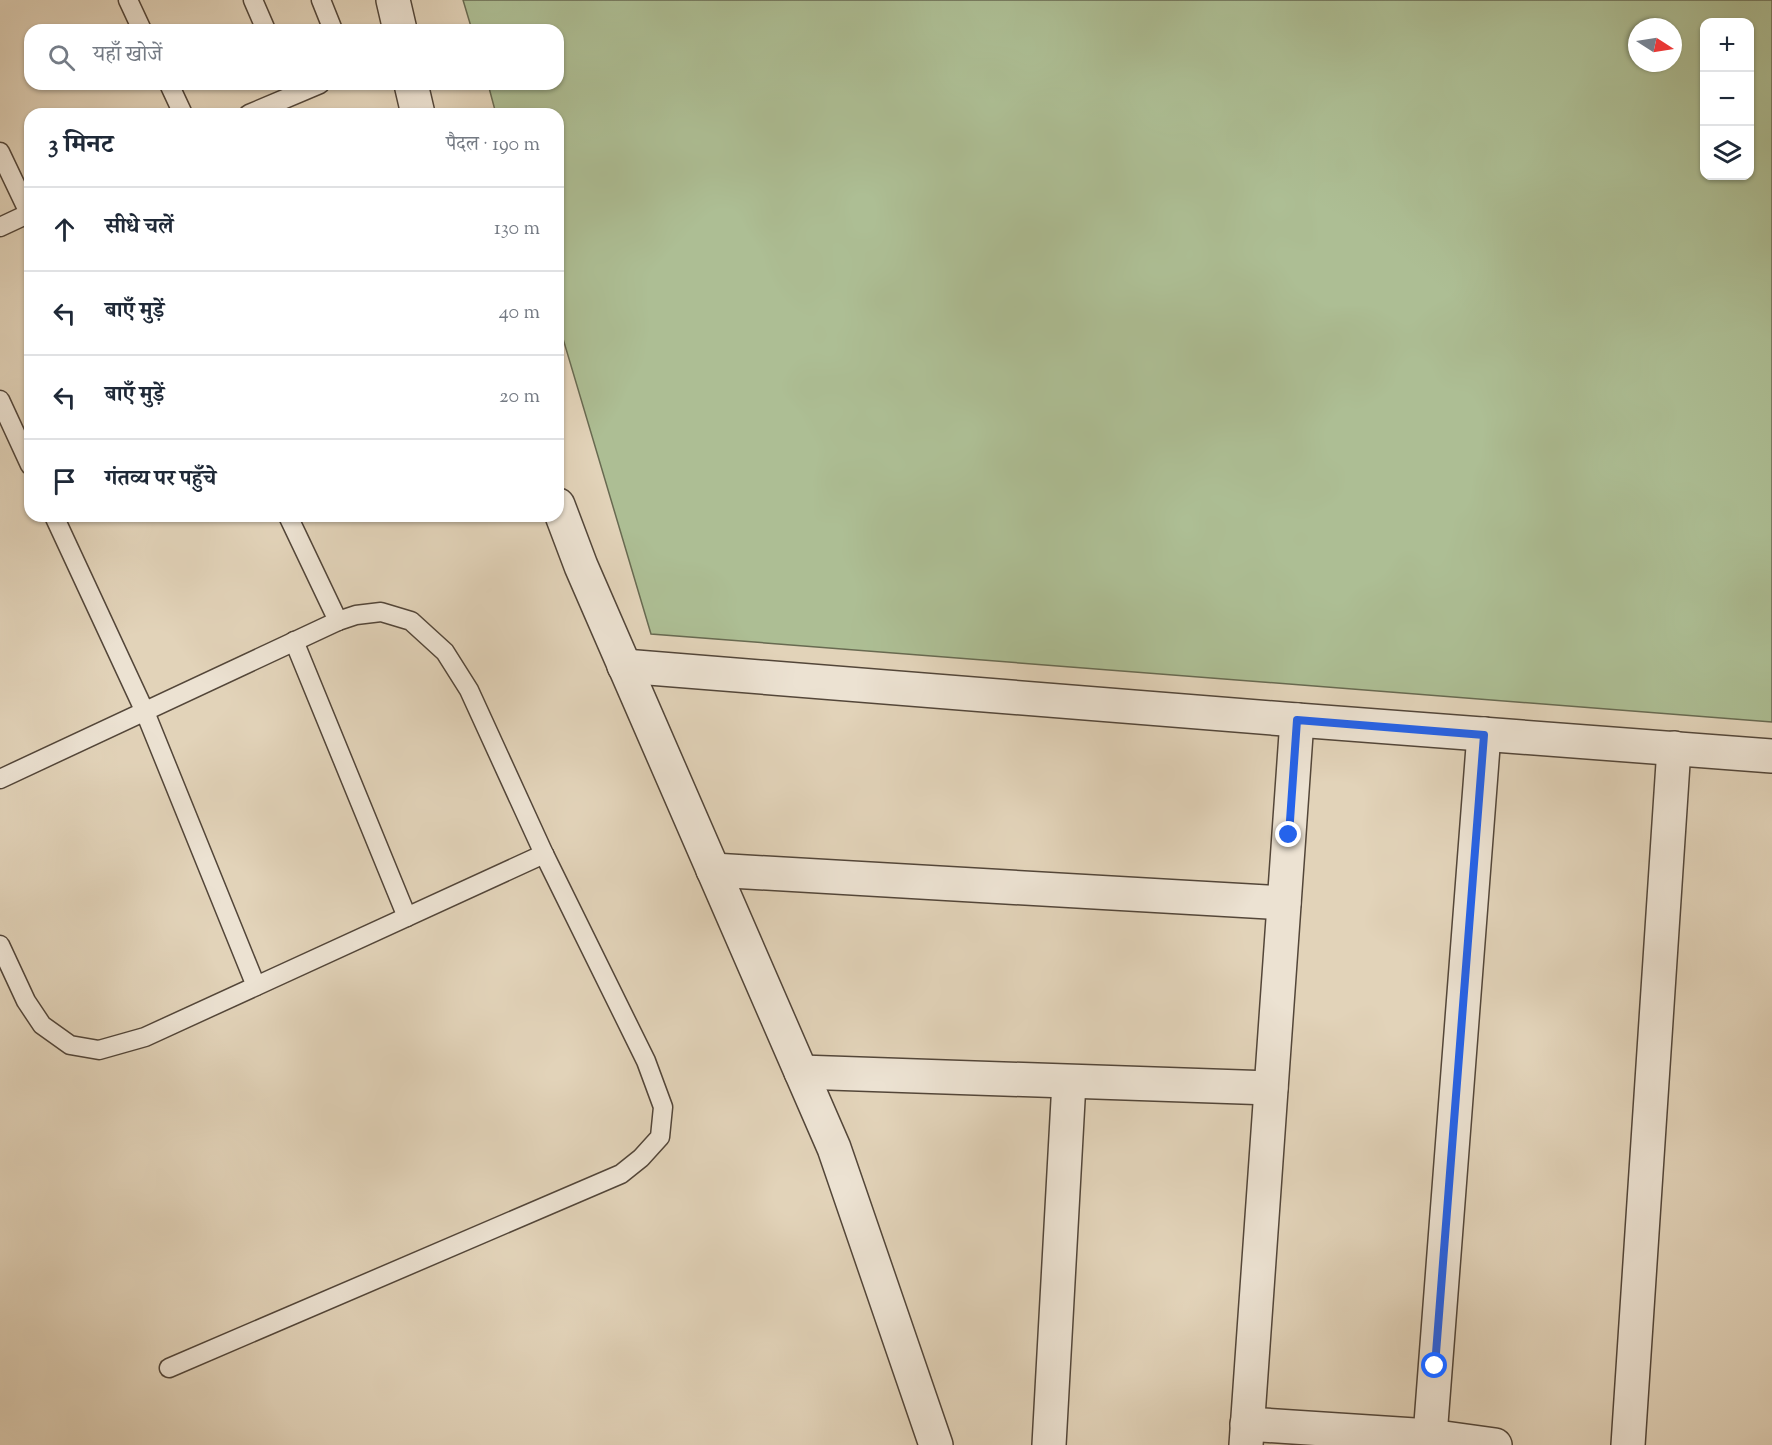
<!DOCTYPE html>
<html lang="hi">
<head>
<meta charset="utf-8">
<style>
  body { margin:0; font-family:"Sorts Mill Goudy","Noto Serif Devanagari",serif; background:#f6f6f7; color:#1f2937 }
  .controls { position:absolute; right:18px; top:18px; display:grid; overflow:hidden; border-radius:12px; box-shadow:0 2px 4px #0004 }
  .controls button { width:54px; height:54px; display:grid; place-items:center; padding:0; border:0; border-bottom:2px solid #e0e1e3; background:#fff; color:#1f2937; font:30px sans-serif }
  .compass { position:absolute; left:1628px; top:18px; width:54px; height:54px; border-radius:50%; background:#fff; box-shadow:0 2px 4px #0004; rotate:102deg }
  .stop { position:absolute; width:18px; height:18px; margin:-14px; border:4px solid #2563eb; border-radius:50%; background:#fff }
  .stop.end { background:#2563eb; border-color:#fff; box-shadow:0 2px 6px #0008 }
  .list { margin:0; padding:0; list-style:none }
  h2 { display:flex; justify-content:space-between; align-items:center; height:78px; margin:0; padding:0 24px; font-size:26px }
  h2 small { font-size:20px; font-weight:400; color:#747a83 }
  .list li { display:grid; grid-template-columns:39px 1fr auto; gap:18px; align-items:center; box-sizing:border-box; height:84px; padding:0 24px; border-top:2px solid #e0e1e3 }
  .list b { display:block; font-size:22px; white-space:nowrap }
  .list em { font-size:20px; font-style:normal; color:#747a83 }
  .icon { flex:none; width:33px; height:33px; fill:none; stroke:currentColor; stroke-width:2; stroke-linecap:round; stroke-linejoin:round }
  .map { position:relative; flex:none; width:1772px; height:1445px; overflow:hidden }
  .search { position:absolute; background:#fff; box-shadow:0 2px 4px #0004; left:24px; top:24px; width:540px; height:66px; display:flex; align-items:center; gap:15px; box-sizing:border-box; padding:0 21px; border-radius:18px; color:#747a83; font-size:22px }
  .panel { position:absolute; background:#fff; box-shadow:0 2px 4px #0004; left:24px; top:108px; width:540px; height:414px; border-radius:18px }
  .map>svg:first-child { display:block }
  .green { fill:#adbe94; stroke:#686a51; stroke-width:1.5; fill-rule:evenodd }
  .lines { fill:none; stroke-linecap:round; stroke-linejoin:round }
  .service-casing { stroke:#534639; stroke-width:21 }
  .minor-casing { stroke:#534639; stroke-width:36 }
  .service { stroke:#ece2d2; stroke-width:18 }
  .minor { stroke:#ece2d2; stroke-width:33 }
  .route { stroke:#2563eb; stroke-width:8 }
</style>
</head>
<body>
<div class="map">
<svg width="1772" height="1445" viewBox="0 0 1772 1445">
  <rect width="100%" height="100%" fill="#e2d3b9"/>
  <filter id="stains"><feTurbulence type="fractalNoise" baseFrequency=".00333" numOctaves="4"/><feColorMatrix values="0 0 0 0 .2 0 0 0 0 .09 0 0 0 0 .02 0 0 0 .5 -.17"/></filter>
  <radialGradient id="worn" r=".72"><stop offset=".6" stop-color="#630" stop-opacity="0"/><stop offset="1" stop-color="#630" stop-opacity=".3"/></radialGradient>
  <path class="green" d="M463 0H1772V722L651 634 558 322V114H496L488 84H558V30H472ZM1704 22H1750V176H1704ZM1637 27H1673V63H1637Z"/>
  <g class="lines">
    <g class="service-casing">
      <g id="service">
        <polyline points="128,0 142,30"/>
        <polyline points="253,0 266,30"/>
        <polyline points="321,0 333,30"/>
        <polyline points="169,84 183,114"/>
        <polyline points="249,114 320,84"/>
        <polyline points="0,152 29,213"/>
        <polyline points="0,227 30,213"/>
        <polyline points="0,400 30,465"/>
        <polyline points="54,516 145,712 256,986"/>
        <polyline points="288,516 338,621"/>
        <polyline points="294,641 407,917"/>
        <polyline points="0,779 338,621 356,615 381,612 411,621 445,652 469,690 544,854 646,1061 663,1107 660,1137 641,1158 621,1174 169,1368"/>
        <polyline points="0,945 26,1001 42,1025 70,1045 99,1050 145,1037 544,854"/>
      </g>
    </g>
    <g class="minor-casing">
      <g id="minor">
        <polyline points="393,0 400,30"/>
        <polyline points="411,84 418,114"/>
        <polyline points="558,505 581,566 834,1148 936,1445"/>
        <polyline points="624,666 1297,720 1772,756"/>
        <polyline points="713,870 1284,903"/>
        <polyline points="801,1072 1271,1088"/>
        <polyline points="1247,1424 1430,1436 1495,1445"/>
        <polyline points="1430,1436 1484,734"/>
        <polyline points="1049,1445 1069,1082"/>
        <polyline points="1246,1445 1297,720"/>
        <polyline points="1628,1445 1674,748"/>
      </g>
    </g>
    <use href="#service" class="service"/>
    <use href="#minor" class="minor"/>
  </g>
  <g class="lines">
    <polyline class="route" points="1289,835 1297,720 1484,735 1435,1366"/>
  </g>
  <rect width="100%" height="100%" filter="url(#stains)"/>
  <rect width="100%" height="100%" fill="url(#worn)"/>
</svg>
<div class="controls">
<button>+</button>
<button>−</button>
<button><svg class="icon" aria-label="layers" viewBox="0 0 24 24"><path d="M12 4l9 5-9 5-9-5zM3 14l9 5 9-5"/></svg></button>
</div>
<svg class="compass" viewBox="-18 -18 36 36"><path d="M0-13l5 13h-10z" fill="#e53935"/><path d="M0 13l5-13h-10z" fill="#747a83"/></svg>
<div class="stop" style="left:1435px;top:1366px"></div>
<div class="stop end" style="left:1289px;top:835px"></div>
<div class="search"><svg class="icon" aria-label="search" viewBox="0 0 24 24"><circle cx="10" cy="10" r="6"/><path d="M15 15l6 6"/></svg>यहाँ खोजें</div>
<section class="panel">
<h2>3 मिनट<small>पैदल · 190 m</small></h2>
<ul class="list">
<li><svg class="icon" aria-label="ahead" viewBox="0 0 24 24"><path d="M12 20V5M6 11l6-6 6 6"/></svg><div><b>सीधे चलें</b></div><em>130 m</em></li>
<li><svg class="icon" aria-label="left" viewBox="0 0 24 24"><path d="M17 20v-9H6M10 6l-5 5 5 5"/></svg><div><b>बाएँ मुड़ें</b></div><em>40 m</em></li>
<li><svg class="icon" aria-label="left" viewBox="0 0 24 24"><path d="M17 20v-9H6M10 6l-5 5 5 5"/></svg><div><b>बाएँ मुड़ें</b></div><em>20 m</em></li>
<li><svg class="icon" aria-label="arrive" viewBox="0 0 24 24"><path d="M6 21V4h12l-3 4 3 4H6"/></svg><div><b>गंतव्य पर पहुँचे</b></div></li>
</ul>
</section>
</div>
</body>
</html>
